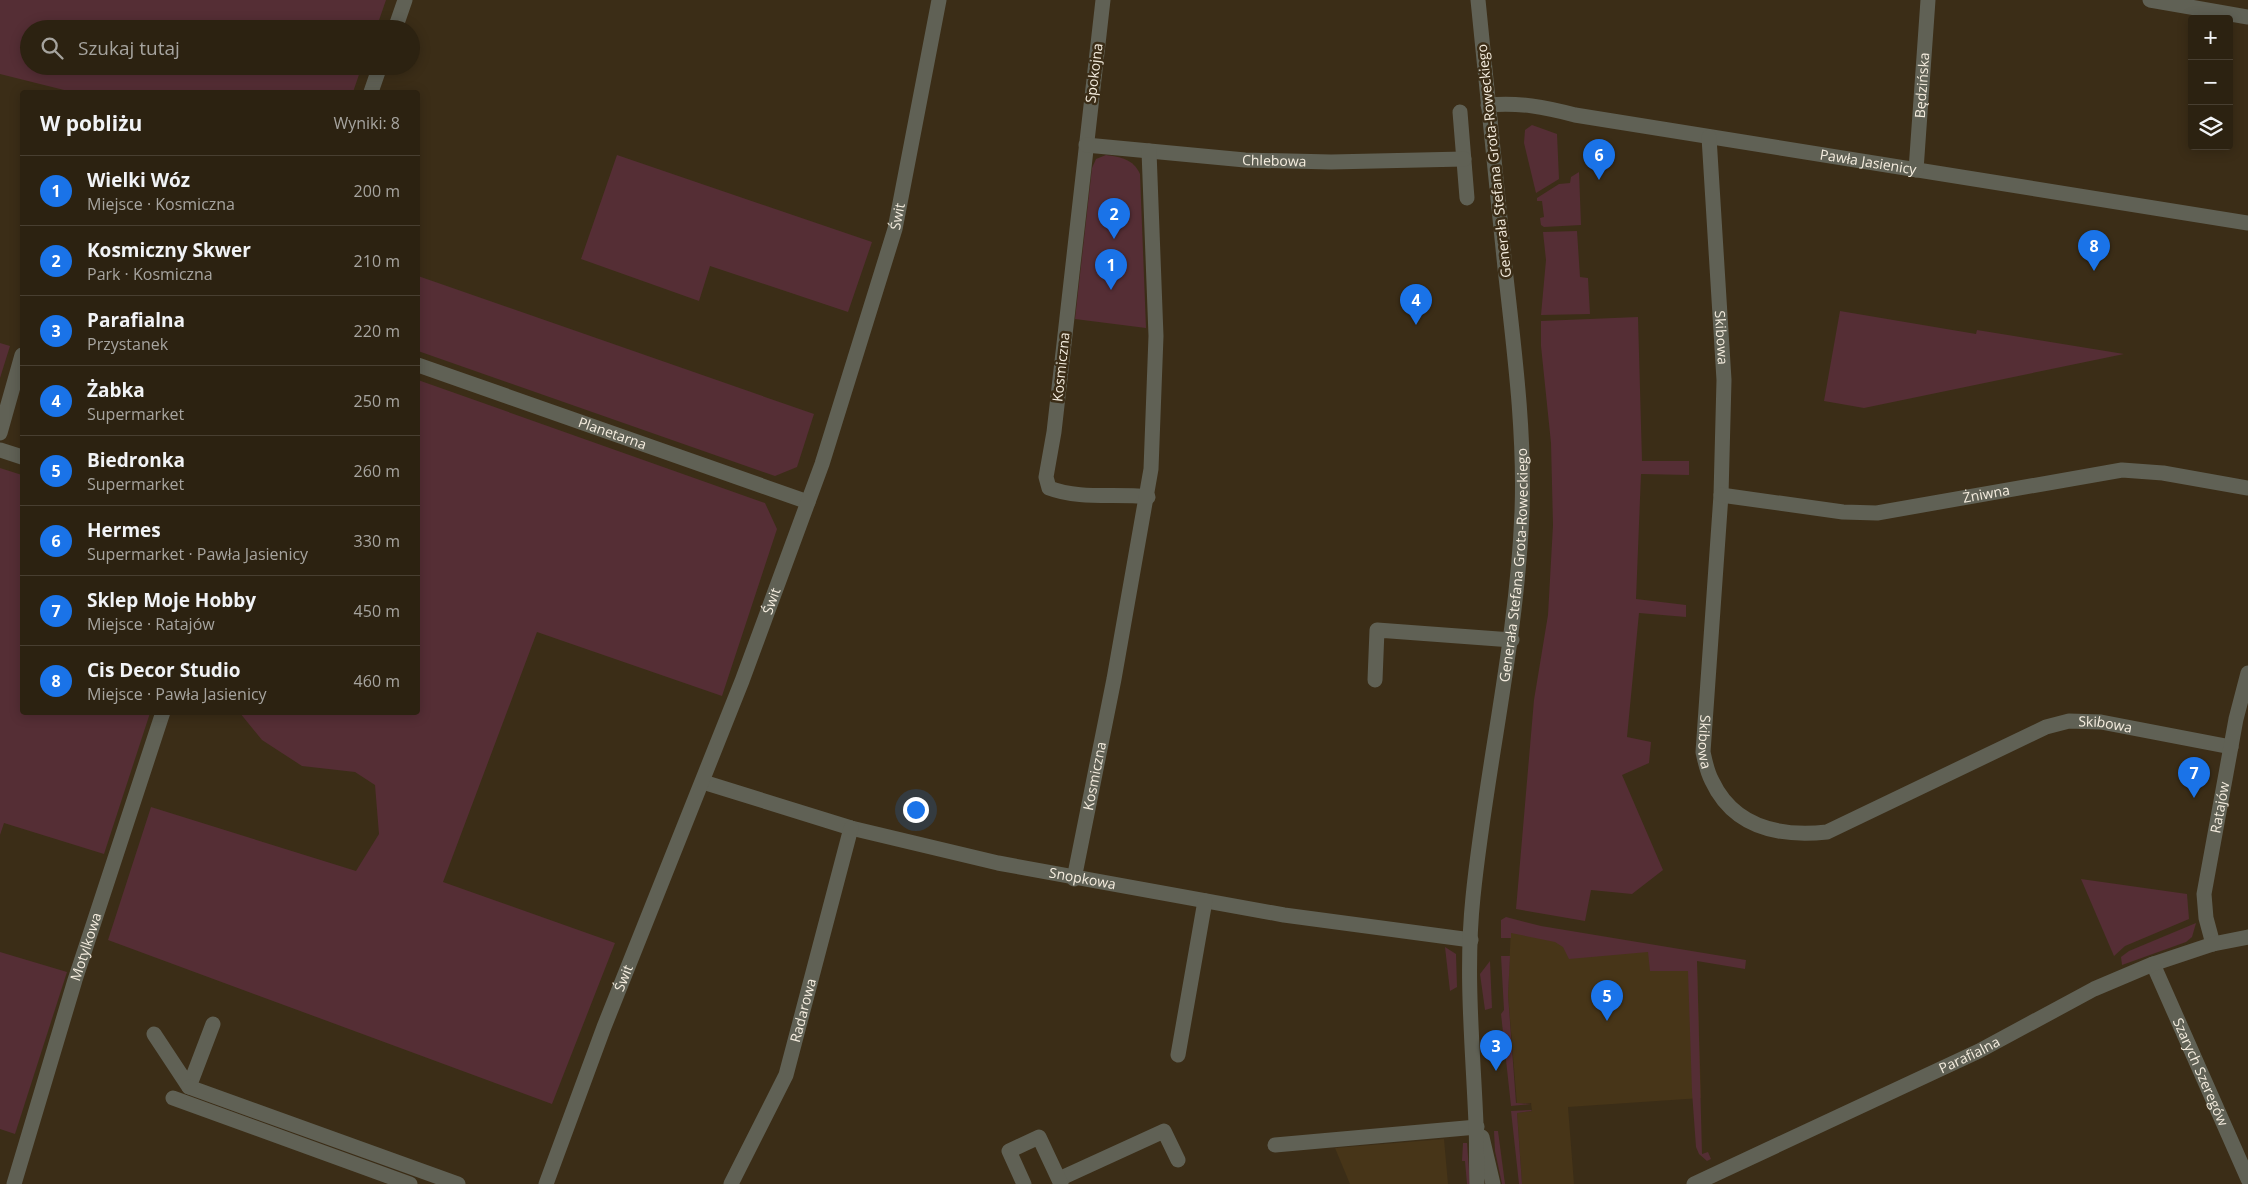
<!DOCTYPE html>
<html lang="pl">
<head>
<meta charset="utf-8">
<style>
  body { margin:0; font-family:"Open Sans",sans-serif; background:#342a1a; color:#f1f3f6 }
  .controls { position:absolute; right:15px; top:15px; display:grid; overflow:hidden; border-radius:5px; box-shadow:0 2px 12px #0003 }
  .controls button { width:45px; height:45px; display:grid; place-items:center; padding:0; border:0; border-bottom:1px solid #483f31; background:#2c2211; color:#f1f3f6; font:25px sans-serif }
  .you { position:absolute; left:915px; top:809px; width:18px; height:18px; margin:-12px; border:4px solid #fff; border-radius:50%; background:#1a73e8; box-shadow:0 0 0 8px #1a73e833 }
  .badge { display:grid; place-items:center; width:32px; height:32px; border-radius:50%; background:#1a73e8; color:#fff; font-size:16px; font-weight:700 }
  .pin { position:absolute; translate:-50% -41px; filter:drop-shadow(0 1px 2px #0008) }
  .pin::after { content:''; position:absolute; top:26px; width:18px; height:15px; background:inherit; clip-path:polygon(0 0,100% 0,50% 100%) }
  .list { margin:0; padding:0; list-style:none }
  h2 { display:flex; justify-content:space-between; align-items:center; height:65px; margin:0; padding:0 20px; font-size:21px }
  h2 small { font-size:16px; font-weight:400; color:#a6a49f }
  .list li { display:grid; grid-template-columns:32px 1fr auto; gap:15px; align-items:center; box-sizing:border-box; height:70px; padding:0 20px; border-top:1px solid #483f31 }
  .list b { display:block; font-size:19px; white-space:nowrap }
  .list p { margin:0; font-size:16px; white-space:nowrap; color:#a6a49f }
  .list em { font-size:16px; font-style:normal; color:#a6a49f }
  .icon { flex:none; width:28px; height:28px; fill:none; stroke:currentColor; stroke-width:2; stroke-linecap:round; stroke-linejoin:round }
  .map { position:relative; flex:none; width:2248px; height:1184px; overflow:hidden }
  .search { position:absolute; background:#2c2211; box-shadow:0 2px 12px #0003; left:20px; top:20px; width:400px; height:55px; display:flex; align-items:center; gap:12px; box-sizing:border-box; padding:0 18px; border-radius:28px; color:#a6a49f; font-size:19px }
  .panel { position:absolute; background:#2c2211; box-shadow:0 2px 12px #0003; left:20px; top:90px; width:400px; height:625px; border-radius:5px }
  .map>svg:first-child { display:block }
  .built { fill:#473518 }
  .green { fill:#552e35 }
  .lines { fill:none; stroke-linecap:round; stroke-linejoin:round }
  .minor { stroke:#606155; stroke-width:15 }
  .labels { text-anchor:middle; stroke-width:5; stroke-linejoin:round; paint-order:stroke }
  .street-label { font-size:14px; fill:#f5eddf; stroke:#3b2d17 }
</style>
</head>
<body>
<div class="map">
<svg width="2248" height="1184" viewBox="0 0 2248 1184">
  <rect width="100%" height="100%" fill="#3b2d17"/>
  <g class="built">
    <polygon points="1511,927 1697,960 1701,1098 1568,1107 1574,1184 1522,1184 1517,1113 1532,1111 1531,1103 1517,1104 1508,995"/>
    <polygon points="1444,1139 1448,1184 1350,1184 1335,1148"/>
  </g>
  <g class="green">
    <polygon points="0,0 386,0 376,29 29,29 29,66 362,66 353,92 72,92 0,74"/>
    <polygon points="1532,125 1557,134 1559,179 1536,193 1524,143 1525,130"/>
    <polygon points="617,155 872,242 848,312 710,266 699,301 581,259"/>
    <path d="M1106 155C1121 157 1133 159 1140 174L1146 328 1075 319 1092 168 1096 159Z"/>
    <polygon points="1579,172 1581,225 1544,227 1541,225 1540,218 1544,217 1542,201 1537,201 1537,198 1559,184 1570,183 1571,177"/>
    <polygon points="1577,231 1580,277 1588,278 1590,314 1541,315 1546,260 1543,232"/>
    <polygon points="418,276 814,414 797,467 775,476 418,351"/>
    <polygon points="1840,311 1976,334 1977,330 2124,354 1864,408 1824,401"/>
    <polygon points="1638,317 1642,461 1689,461 1689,475 1641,474 1636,599 1686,605 1686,617 1639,613 1627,737 1651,742 1649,763 1622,775 1663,870 1632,894 1591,890 1585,921 1516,909 1534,700 1548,615 1553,525 1551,443 1541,346 1541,321"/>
    <polygon points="0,343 10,346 0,378"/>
    <polygon points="418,380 765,503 777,529 722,696 537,632 443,882 615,943 552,1104 108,940 151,807 356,871 379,834 375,785 355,772 302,766 262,740 240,713 418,712"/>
    <polygon points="0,468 22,475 22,712 150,713 104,854 4,823 0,835"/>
    <polygon points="2081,879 2187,894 2189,919 2125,946 2114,956"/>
    <polygon points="1506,917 1541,926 1746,960 1745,969 1697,961 1702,1154 1708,1152 1711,1159 1707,1161 1699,1154 1696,1147 1692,1092 1688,971 1650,971 1648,952 1569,959 1563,947 1555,942 1511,933 1511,938 1501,938 1501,920"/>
    <polygon points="2196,923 2192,937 2186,942 2122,965 2121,957 2129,951"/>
    <polygon points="1445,947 1456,954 1457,987 1450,991"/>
    <polygon points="0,952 67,972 15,1134 0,1129"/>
    <polygon points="1501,956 1510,956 1508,995 1516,1103 1531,1104 1511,1106 1501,1014 1504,1010"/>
    <polygon points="1490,961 1492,1008 1485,1010 1480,974"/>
    <polygon points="1531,1110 1532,1111 1517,1113 1522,1184 1519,1184 1511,1111"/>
    <polygon points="1494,1131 1498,1131 1505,1184 1502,1184 1495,1151"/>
    <polygon points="1463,1143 1467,1143 1470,1184 1467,1184 1465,1161 1462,1161"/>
  </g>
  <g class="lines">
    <g class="minor">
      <path d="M1103 0 1054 432 1046 477 1049 488C1081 500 1115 493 1148 497"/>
      <polyline points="2150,0 2248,17"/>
      <polyline points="395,29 405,0"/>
      <polyline points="371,92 380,66"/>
      <path id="s1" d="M1488 105C1518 102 1545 107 1575 115L2248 223"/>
      <polyline points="1460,112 1467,198"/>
      <path id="s2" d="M1709 137 1724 380 1721 495 1703 752C1705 761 1707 772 1712 781 1734 828 1780 837 1827 832L2046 727 2069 721 2101 722 2231 747"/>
      <path id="s3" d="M1086 145 1245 160 1331 162 1464 159"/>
      <path id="s4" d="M1916 170 1928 0"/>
      <path id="s5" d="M418 365 808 502"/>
      <polyline points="0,433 22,355"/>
      <polyline points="0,450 22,457"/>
      <path id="s6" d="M1721 495 1843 512 1877 513 2122 470 2163 473 2248 488"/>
      <polyline points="1375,680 1377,630 1512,640"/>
      <path id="s7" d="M703 782 851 828 998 863 1284 915 1471 940"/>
      <path id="s8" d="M1074 879 1114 679 1151 469 1156 336 1149 151"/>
      <path id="s9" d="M2213 944 2206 918 2204 894 2236 719 2248 673"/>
      <path id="s10" d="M2153 964 2248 1179"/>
      <polyline points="154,1034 189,1087 213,1024"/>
      <polyline points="1178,1055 1205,901"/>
      <polyline points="189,1087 458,1184"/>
      <polyline points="173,1098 410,1184"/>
      <polyline points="1482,1137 1493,1184"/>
      <polyline points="1275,1145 1477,1127"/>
      <polyline points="1059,1179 1164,1131 1178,1160"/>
      <path id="s11" d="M14 1184 75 980 163 712"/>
      <path id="s12" d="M546 1184 604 1027 742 681 822 464 895 229 939 0"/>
      <path id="s13" d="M731 1184 786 1075 851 828"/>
      <polyline points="1024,1184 1009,1151 1039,1137 1061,1184"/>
      <path id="s14" d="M1477 1184C1476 1164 1477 1144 1476 1124 1473 1049 1465 973 1473 897 1486 768 1517 642 1522 512 1525 431 1514 349 1505 268 1496 179 1487 89 1478 0"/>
      <path id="s15" d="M1694 1184 1979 1051 2094 989 2153 964 2213 944 2248 937"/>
    </g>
  </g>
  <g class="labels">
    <g class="street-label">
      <text transform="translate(1094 73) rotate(-83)" y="5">Spokojna</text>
      <text dy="5" stroke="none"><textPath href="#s4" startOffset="85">Będzińska</textPath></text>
      <text dy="5" stroke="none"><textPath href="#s3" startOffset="189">Chlebowa</textPath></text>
      <text transform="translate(1494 161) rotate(-96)" y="5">Generała Stefana Grota-Roweckiego</text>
      <text dy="5" stroke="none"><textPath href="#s1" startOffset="385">Pawła Jasienicy</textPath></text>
      <text dy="5" stroke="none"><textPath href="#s12" startOffset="1030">Świt</textPath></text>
      <text dy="5" stroke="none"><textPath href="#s2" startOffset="201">Skibowa</textPath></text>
      <text transform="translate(1061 367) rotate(-84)" y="5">Kosmiczna</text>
      <text dy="5" stroke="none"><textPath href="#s5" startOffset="206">Planetarna</textPath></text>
      <text dy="5" stroke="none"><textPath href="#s6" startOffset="268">Żniwna</textPath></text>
      <text dy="5" stroke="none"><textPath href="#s14" startOffset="622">Generała Stefana Grota-Roweckiego</textPath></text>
      <text dy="5" stroke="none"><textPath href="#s12" startOffset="625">Świt</textPath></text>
      <text dy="5" stroke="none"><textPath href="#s2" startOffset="1085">Skibowa</textPath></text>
      <text dy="5" stroke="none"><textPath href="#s2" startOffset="606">Skibowa</textPath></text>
      <text dy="5" stroke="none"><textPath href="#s8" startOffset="105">Kosmiczna</textPath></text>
      <text dy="5" stroke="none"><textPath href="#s9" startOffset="139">Ratajów</textPath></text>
      <text dy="5" stroke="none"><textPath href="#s7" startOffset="392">Snopkowa</textPath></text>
      <text dy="5" stroke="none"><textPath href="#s11" startOffset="248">Motylkowa</textPath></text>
      <text dy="5" stroke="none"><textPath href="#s12" startOffset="220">Świt</textPath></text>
      <text dy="5" stroke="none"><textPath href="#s13" startOffset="189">Radarowa</textPath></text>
      <text dy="5" stroke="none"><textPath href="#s15" startOffset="304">Parafialna</textPath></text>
      <text dy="5" stroke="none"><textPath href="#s10" startOffset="118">Szarych Szeregów</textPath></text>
    </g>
  </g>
</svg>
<div class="controls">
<button>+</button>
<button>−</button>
<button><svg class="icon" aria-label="layers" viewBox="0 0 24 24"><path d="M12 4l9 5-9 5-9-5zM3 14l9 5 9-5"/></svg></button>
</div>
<div class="you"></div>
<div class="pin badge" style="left:1111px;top:290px">1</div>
<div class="pin badge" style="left:1114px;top:239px">2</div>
<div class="pin badge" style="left:1496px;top:1071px">3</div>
<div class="pin badge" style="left:1416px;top:325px">4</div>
<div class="pin badge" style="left:1607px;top:1021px">5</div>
<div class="pin badge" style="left:1599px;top:180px">6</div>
<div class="pin badge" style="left:2194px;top:798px">7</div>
<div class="pin badge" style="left:2094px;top:271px">8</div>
<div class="search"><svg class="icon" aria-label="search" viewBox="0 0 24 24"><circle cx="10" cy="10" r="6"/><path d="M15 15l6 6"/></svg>Szukaj tutaj</div>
<section class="panel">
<h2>W pobliżu<small>Wyniki: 8</small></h2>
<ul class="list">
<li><span class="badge">1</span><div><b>Wielki Wóz</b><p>Miejsce · Kosmiczna</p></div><em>200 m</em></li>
<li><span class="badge">2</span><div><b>Kosmiczny Skwer</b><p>Park · Kosmiczna</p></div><em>210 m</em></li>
<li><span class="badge">3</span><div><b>Parafialna</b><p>Przystanek</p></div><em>220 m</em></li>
<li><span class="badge">4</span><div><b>Żabka</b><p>Supermarket</p></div><em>250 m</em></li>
<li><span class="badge">5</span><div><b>Biedronka</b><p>Supermarket</p></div><em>260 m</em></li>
<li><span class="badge">6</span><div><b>Hermes</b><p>Supermarket · Pawła Jasienicy</p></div><em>330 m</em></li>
<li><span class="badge">7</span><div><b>Sklep Moje Hobby</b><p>Miejsce · Ratajów</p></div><em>450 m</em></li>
<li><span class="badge">8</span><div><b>Cis Decor Studio</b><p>Miejsce · Pawła Jasienicy</p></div><em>460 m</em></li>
</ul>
</section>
</div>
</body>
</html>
